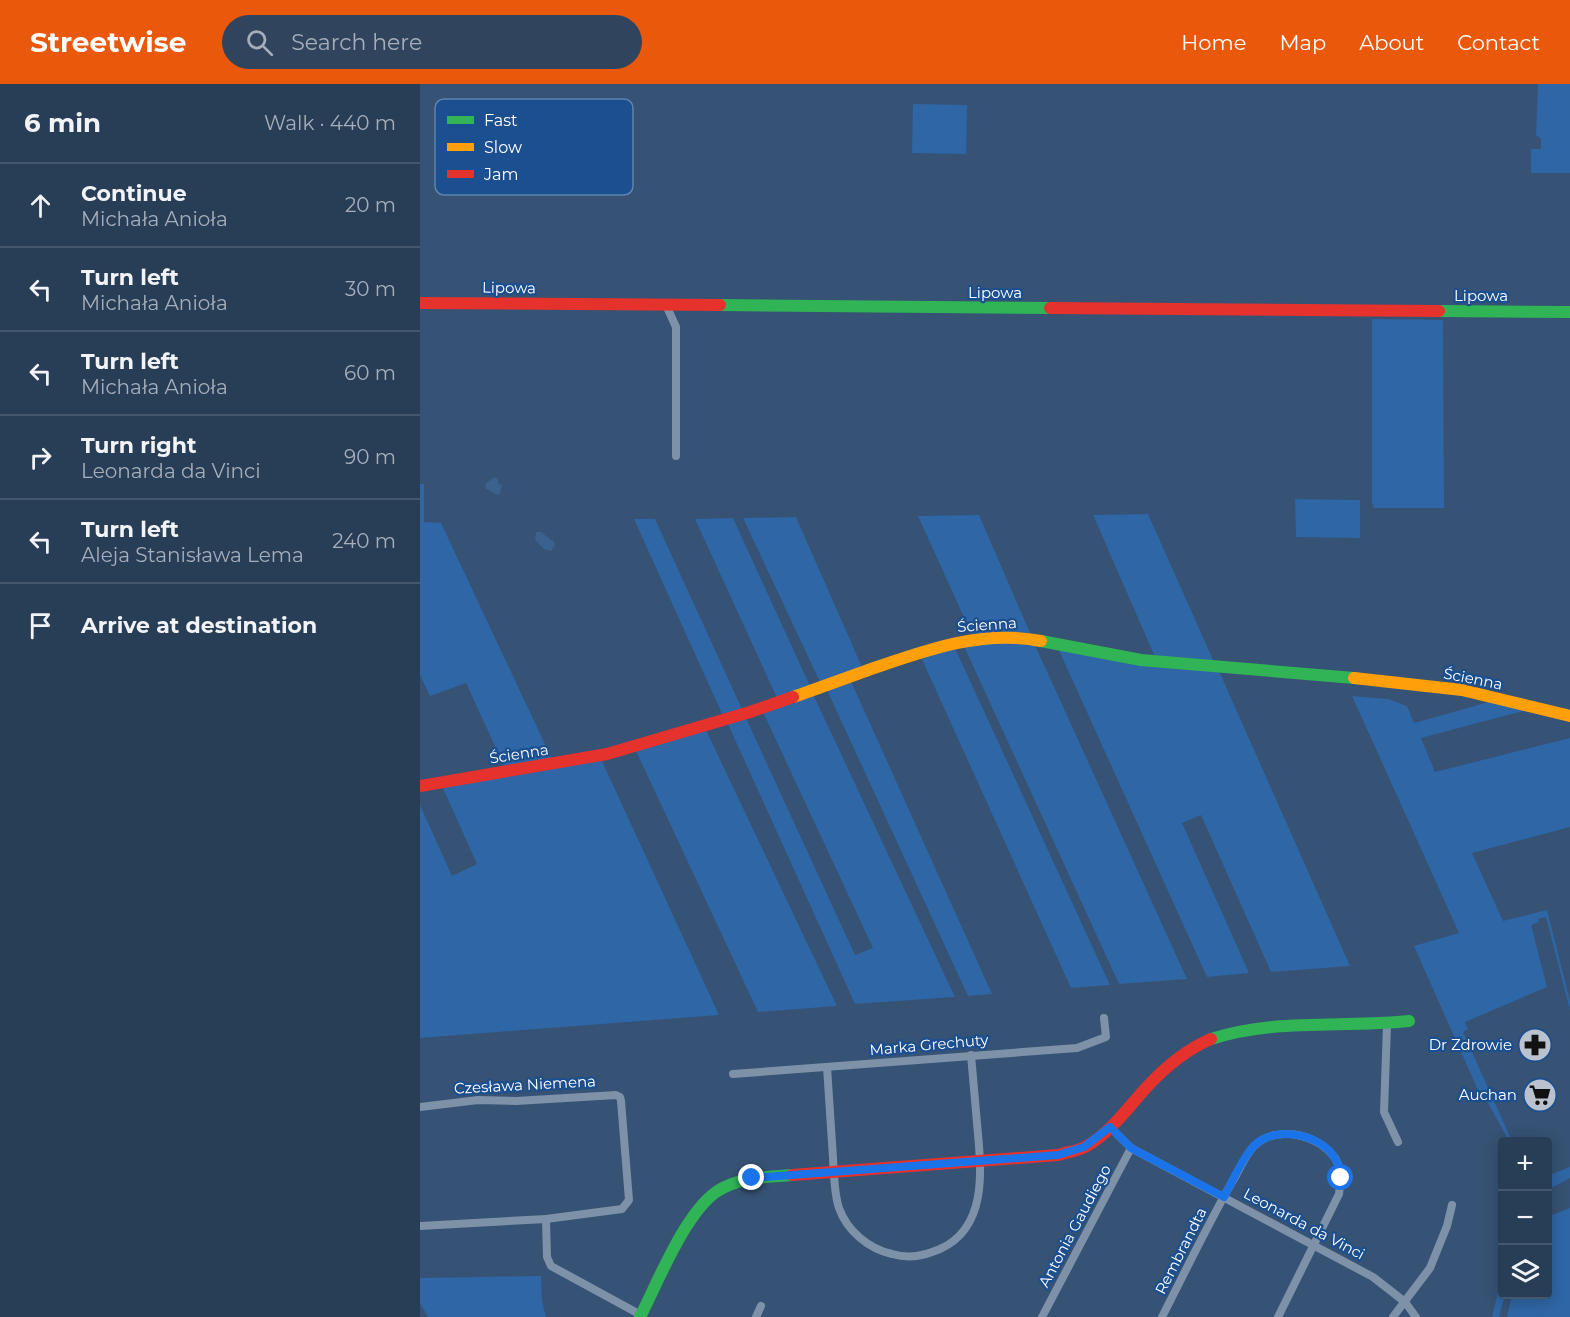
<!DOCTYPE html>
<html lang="en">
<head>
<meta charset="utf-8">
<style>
  body { margin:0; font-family:Montserrat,sans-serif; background:#30455d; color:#f1f3f6 }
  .controls { position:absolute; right:18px; bottom:18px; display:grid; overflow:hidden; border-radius:6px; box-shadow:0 3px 15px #0003 }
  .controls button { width:54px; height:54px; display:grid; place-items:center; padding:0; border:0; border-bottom:2px solid #44576d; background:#283e57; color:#f1f3f6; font:30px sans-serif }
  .stop { position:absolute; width:18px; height:18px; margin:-14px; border:4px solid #1a73e8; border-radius:50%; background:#fff }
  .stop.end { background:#1a73e8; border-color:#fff; box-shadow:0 2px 6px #0008 }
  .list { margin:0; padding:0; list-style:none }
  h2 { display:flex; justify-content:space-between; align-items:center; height:78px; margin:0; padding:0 24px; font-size:26px }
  h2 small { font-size:20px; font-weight:400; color:#a5aeba }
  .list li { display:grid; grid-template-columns:39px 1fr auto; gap:18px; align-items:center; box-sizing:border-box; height:84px; padding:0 24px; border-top:2px solid #44576d }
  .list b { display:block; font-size:22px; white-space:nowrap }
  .list p { margin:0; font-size:20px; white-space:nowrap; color:#a5aeba }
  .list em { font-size:20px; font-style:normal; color:#a5aeba }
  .icon { flex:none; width:33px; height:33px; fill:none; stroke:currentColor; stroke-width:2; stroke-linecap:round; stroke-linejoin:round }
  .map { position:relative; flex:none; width:1150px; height:1233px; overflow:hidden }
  header { display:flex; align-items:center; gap:36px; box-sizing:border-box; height:84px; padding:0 30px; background:#ea580c; color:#fff }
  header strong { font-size:28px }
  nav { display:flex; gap:33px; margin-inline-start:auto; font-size:21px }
  .search { width:420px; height:54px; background:#30455d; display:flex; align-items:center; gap:15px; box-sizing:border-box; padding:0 21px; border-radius:33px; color:#a5aeba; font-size:22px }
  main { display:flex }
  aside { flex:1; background:#283e57 }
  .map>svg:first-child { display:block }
  .green { fill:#2f66a5 }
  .water { fill:#3b618d }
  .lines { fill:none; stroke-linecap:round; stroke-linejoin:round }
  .street { stroke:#7d92a8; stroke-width:8 }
  .fast { stroke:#30b455; stroke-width:12 }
  .slow { stroke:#ff9f0a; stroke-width:12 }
  .jam { stroke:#e5322d; stroke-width:12 }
  .route { stroke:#1a73e8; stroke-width:8 }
  .labels { text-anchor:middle; stroke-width:4.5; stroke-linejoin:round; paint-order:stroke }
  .street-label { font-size:15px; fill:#fff; stroke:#1b4f8f }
  .poi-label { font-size:15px; fill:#fff; stroke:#1b4f8f; text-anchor:end }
  .key { fill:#1b4f8f; stroke:#5f84b1; stroke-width:1.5 }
  .key-label { font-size:16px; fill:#fff }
</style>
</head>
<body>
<header>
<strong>Streetwise</strong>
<div class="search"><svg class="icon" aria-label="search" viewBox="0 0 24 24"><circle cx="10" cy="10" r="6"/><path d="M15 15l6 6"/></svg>Search here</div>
<nav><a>Home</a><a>Map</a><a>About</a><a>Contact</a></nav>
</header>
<main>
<aside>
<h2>6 min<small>Walk · 440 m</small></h2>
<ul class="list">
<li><svg class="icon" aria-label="ahead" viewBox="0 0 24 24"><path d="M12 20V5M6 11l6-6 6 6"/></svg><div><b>Continue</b><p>Michała Anioła</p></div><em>20 m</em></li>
<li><svg class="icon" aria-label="left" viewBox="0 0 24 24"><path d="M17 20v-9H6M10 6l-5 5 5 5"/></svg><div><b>Turn left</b><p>Michała Anioła</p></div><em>30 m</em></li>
<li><svg class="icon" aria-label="left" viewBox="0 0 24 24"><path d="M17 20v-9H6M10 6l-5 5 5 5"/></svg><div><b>Turn left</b><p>Michała Anioła</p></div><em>60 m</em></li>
<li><svg class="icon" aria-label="right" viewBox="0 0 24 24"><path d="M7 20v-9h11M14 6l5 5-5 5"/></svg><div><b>Turn right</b><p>Leonarda da Vinci</p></div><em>90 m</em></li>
<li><svg class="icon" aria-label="left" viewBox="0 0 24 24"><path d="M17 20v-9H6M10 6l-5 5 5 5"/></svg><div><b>Turn left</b><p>Aleja Stanisława Lema</p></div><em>240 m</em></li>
<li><svg class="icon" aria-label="arrive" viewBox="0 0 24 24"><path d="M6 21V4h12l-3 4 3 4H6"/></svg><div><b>Arrive at destination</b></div></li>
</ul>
</aside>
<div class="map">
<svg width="1150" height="1233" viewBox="0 0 1150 1233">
  <rect width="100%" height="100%" fill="#365274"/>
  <g class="green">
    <polygon points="1118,0 1150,0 1150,89 1111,89 1111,65 1121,65 1121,55 1116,51"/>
    <polygon points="493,20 547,21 546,70 492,69"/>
    <polygon points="952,235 1023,236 1024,424 954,424 952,418"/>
    <polygon points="0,400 4,400 4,438 21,439 132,675 85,684 46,599 10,612 0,591"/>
    <polygon points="875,415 940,416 940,454 876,453"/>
    <polygon points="728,430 794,578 735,573 673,431"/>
    <polygon points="559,431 611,551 552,551 498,432"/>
    <polygon points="376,433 442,583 400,598 323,434"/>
    <polygon points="313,434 390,602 357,614 275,435"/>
    <polygon points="214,435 235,435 322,625 303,632"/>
    <polygon points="573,557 614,559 767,895 699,900 543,560"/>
    <polygon points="534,562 690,901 651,904 500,571"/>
    <polygon points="637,562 799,587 930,882 851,888 781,731 762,739 829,889 787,893"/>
    <polygon points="430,595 572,910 548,912 406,604"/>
    <polygon points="392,608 535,913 435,920 307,638 325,632 435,871 453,864 342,626"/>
    <polygon points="932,612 968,615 987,622 994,639 1069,618 1107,626 1001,654 1015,688 1150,654 1150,743 1052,769 1083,837 1127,826 1150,917 1150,926 1126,833 1118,835 1119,838 1111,841 1127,903 1045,938 1048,945 1043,948 1092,1057 1089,1057 1064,1012 1061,1013 994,862 1039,849"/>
    <polygon points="286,646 417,922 338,928 216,667"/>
    <polygon points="181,675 299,931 0,954 0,721 32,792 57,780 22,702"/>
    <polygon points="1150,1083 1150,1094 1128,1106 1128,1086 1129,1089 1132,1090"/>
    <polygon points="1128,1121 1132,1131 1150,1124 1150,1233 1087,1233 1092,1211 1128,1210"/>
    <polygon points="121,1192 122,1217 126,1233 8,1233 0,1219 0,1194"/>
    <polygon points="1082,1192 1082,1210 1085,1211 1079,1233 1072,1233"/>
  </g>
  <g class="water">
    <polygon points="75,393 78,395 78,399 82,402 80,409 77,411 65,404 66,399"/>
    <polygon points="116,448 121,448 134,458 135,462 131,467 124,465 115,456"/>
  </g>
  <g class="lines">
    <g class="street">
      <polyline points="246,221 256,243 256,372"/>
      <polyline points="967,941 964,1028 978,1058"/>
      <path d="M407 983C409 1013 411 1044 413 1074 414 1090 414 1109 419 1124 427 1147 449 1165 472 1170 490 1175 503 1172 520 1165 569 1143 561 1083 557 1039 555 1016 553 994 551 971"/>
      <polyline points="313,990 657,964 686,953 684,934"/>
      <polyline points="0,1023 58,1016 96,1017 196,1011 200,1013 201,1017 209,1116 202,1125 126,1135 0,1142"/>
      <polyline points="690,1043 711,1064 953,1193 985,1218 996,1233"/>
      <polyline points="126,1135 127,1173 131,1182 221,1231"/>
      <polyline points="336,1233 341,1222"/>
      <polyline points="622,1233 711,1064"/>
      <path d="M742 1233C765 1188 787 1142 812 1098 819 1087 825 1071 834 1062 856 1041 897 1049 915 1074 922 1085 921 1098 919 1110L858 1233"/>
      <polyline points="973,1233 1010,1184 1027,1142 1032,1121"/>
    </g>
    <g class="fast">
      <polyline points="300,221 630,224"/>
      <polyline points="1019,227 1150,228"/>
      <polyline points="621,557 721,576 934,594"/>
      <path d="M791 955C857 934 921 944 989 937"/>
      <path d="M220 1233C238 1198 264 1131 296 1108 319 1093 346 1093 372 1091"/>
    </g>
    <g class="slow">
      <polyline points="934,594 1042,606 1150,632"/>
      <path d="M373 613C402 603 431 592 460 582 512 564 565 546 621 557"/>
    </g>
    <g class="jam">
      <polyline points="0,219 300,221"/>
      <polyline points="630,224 1019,227"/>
      <polyline points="0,702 187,670 330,628 373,613"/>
      <path d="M372 1091 638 1071C647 1068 657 1067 665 1063 689 1050 707 1025 725 1005 744 984 765 966 791 955"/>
    </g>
  </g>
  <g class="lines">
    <path class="route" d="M332 1094 638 1071 664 1063 690 1043 711 1064 804 1113C813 1097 820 1078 832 1064 852 1040 902 1049 916 1076 919 1081 920 1088 921 1094"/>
  </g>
  <defs>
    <g id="pharmacy-disc" transform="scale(1.725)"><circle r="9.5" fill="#b9c2ce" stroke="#1b4f8f"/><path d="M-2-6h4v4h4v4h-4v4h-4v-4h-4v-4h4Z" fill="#111"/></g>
    <g id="supermarket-disc" transform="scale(1.725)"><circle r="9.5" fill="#b9c2ce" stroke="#1b4f8f"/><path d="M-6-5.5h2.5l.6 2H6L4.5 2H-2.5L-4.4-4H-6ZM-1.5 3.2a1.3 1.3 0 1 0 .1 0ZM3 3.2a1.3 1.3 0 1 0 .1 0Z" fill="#111"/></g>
  </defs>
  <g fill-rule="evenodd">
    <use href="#pharmacy-disc" x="1115" y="961"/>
    <use href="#supermarket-disc" x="1120" y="1011"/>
  </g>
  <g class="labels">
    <g class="street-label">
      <text transform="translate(89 204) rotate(1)" y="5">Lipowa</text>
      <text x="575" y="214">Lipowa</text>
      <text x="1061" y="217">Lipowa</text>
      <text transform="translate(567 541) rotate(-4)" y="5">Ścienna</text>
      <text transform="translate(1053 595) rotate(11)" y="5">Ścienna</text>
      <text transform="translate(99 670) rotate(-9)" y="5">Ścienna</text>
      <text transform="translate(509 961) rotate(-5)" y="5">Marka Grechuty</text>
      <text transform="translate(105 1001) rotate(-3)" y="5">Czesława Niemena</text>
      <text transform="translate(884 1140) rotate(28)" y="5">Leonarda da Vinci</text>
      <text transform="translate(655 1142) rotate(-62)" y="5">Antonia Gaudiego</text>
      <text transform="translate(761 1167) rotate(-63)" y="5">Rembrandta</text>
    </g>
    <g class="poi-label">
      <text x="1092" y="966">Dr Zdrowie</text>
      <text x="1097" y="1016">Auchan</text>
    </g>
  </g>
  <rect x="15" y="15" width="198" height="96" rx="9" class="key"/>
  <rect x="27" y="32" width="27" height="8" fill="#30b455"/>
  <rect x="27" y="59" width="27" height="8" fill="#ff9f0a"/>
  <rect x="27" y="86" width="27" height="8" fill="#e5322d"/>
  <g class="key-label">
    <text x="64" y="42">Fast</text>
    <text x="64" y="69">Slow</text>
    <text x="64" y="96">Jam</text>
  </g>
</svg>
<div class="controls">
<button>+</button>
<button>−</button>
<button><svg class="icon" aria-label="layers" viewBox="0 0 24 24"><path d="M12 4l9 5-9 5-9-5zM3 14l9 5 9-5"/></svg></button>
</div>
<div class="stop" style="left:921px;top:1094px"></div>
<div class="stop end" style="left:332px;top:1094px"></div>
</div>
</main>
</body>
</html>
